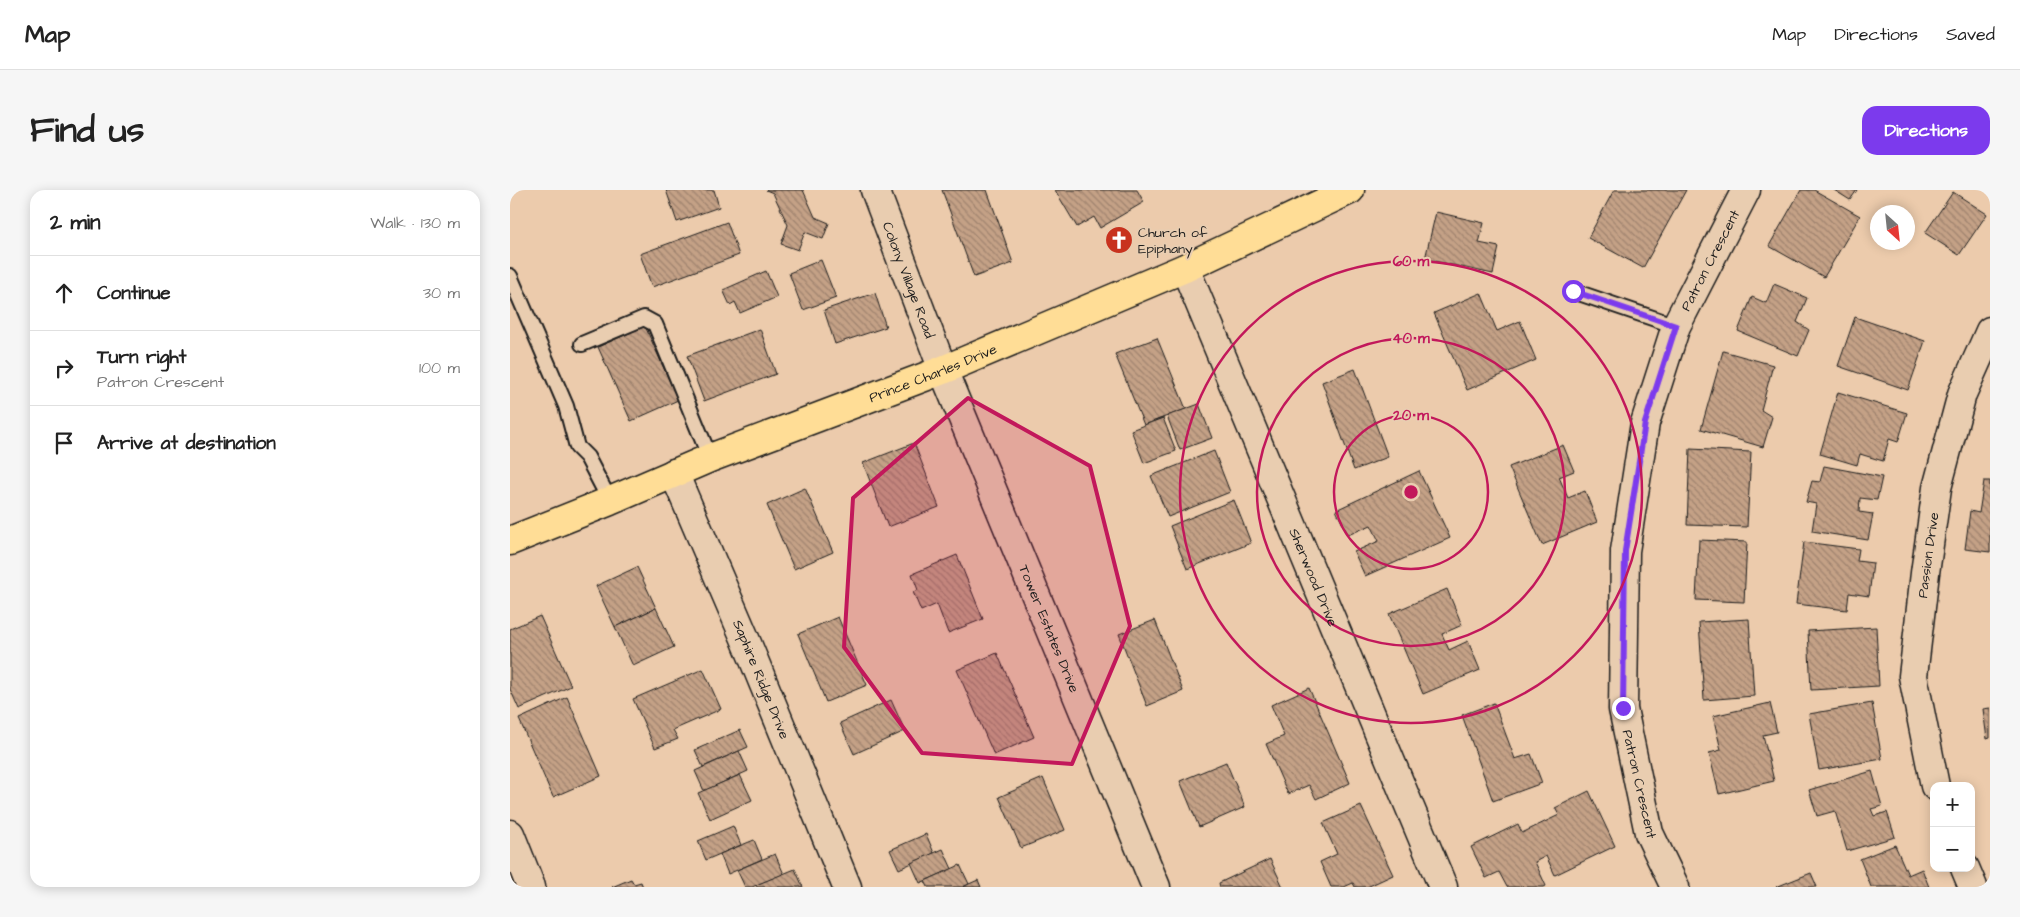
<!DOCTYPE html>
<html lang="en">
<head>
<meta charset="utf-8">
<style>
  body { margin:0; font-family:"Architects Daughter",sans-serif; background:#f6f6f6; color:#222 }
  .controls { position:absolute; right:15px; bottom:15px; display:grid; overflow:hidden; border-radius:10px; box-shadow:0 2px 12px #0003 }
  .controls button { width:45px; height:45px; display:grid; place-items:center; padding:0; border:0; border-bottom:1px solid #e0e0e0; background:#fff; color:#222; font:25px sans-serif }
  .compass { position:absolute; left:1360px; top:15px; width:45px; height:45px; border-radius:50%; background:#fff; box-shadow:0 2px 12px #0003; rotate:153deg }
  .stop { position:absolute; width:15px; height:15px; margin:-11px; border:4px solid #7c3aed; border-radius:50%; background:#fff }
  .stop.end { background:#7c3aed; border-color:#fff; box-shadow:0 1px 5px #0008 }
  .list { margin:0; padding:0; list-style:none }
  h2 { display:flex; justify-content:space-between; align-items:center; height:65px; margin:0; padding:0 20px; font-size:21px }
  h2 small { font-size:16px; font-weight:400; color:#767676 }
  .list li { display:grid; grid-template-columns:32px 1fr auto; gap:15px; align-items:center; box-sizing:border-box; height:75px; padding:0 20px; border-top:1px solid #e0e0e0 }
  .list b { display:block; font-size:19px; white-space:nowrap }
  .list p { margin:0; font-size:16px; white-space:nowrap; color:#767676 }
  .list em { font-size:16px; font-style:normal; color:#767676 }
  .icon { flex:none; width:28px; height:28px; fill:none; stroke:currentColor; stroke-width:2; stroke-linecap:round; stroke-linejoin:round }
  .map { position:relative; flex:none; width:1480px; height:697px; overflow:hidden; border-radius:15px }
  header { display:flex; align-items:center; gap:30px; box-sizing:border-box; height:70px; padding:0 25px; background:#fff; border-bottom:1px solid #e0e0e0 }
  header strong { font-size:24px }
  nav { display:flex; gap:28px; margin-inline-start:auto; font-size:18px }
  .intro { display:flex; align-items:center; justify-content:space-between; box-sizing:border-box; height:120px; padding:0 30px }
  h1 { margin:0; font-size:35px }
  .button { padding:12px 22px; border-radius:15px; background:#7c3aed; color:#fff; font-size:18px; font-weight:700 }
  main { display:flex; gap:30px; padding:0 30px }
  aside { flex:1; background:#fff; border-radius:15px; box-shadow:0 2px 12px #0003 }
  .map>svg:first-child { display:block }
  .building { fill:url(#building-back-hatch); stroke:#1c1c1c }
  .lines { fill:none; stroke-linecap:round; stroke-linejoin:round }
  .lane-casing { stroke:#1c1c1c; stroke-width:18 }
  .street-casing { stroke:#1c1c1c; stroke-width:31 }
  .highway-casing { stroke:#1c1c1c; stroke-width:31 }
  .lane { stroke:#e9cdb0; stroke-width:14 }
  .street { stroke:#e9cdb0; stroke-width:28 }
  .highway { stroke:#ffdd96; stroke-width:28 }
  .route { stroke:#7c3aed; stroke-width:6 }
  .marked { fill:#c2185b; fill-opacity:0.2; stroke:#c2185b; stroke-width:4; stroke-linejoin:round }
  .ring { fill:none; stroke:#c2185b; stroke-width:2.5 }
  .labels { text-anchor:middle; stroke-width:4; stroke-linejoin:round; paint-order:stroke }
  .poi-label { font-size:14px; fill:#1c1c1c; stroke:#e9cdb0; text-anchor:start }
  .street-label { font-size:14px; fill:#1c1c1c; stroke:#e9cdb0 }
  .centre { fill:#c2185b; stroke:#e9cdb0; stroke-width:2.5 }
  .ring-label { font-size:15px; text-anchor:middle; font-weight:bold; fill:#c2185b; stroke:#e9cdb0; stroke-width:4; stroke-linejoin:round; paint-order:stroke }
</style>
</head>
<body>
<header>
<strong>Map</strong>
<nav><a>Map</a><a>Directions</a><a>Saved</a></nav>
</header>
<div class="intro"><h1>Find us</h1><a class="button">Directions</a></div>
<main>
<aside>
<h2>2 min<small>Walk · 130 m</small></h2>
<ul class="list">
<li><svg class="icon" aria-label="ahead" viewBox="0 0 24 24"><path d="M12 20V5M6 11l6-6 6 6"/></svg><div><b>Continue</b></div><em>30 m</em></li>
<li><svg class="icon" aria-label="right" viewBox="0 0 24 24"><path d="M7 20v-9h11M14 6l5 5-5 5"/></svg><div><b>Turn right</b><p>Patron Crescent</p></div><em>100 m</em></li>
<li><svg class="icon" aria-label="arrive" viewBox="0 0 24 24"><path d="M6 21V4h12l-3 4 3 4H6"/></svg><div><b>Arrive at destination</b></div></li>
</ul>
</aside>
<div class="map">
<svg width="1480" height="697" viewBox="0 0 1480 697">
  <defs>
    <pattern id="building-back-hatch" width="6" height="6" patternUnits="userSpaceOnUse" patternTransform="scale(1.25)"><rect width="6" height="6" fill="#c4a186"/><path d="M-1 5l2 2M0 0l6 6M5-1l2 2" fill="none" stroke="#9e826d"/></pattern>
  </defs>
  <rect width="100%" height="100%" fill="#eccbac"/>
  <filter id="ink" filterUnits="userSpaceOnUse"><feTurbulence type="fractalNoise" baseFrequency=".02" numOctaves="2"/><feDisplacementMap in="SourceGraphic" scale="10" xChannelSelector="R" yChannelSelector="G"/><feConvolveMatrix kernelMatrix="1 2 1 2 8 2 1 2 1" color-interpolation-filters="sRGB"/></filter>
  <g filter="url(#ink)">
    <g class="building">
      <polygon points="156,0 204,0 209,17 167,32"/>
      <polygon points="256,0 293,0 305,27 319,33 313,49 295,42 288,60 271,54 278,35 263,3"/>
      <polygon points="432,0 477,0 503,73 464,87"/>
      <polygon points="545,0 627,0 634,12 590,38 584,27 567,37"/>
      <polygon points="1104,0 1176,0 1133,78 1078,48"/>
      <polygon points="1291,0 1304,0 1350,26 1314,87 1259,56"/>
      <polygon points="1324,0 1347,0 1340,10"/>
      <polygon points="1443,2 1477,24 1449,65 1415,43"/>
      <polygon points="926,22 974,33 969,53 989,57 983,84 915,69"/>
      <polygon points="217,32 229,65 142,97 130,64"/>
      <polygon points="311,70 326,108 293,120 279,83"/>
      <polygon points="256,81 267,107 230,123 225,112 220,115 213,100"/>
      <polygon points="1264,94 1297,108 1287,132 1299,140 1288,166 1228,141 1242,107 1256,113"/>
      <polygon points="365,103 376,137 325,154 314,120"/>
      <polygon points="971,103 987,141 1010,131 1026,170 957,200 924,123"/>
      <polygon points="1345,127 1415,151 1398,200 1328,176"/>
      <polygon points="135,136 168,210 121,231 88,157"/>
      <polygon points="250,139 266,184 194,211 177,166"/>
      <polygon points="647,148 676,219 634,235 605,164"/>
      <polygon points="1213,161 1263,175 1251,220 1262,227 1253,257 1191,239"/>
      <polygon points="845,179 878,267 844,280 812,192"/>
      <polygon points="1328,202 1397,223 1388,252 1379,249 1373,271 1350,264 1347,275 1310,264"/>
      <polygon points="689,214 702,248 670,260 657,226"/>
      <polygon points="653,228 666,261 634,273 621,240"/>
      <polygon points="404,253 429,317 378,337 353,273"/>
      <polygon points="1053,255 1064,281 1049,287 1058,308 1075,301 1087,332 1032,355 999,277"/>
      <polygon points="1180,259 1241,262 1237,337 1177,335"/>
      <polygon points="704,261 720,302 658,327 641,286"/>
      <polygon points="1314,276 1372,287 1367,310 1350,308 1349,322 1363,324 1358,350 1302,341 1306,314 1296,312 1302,291 1310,292"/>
      <polygon points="909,281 940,348 855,386 844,362 869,351 861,335 838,345 826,320"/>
      <polygon points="1474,291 1480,291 1480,362 1455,359 1460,321 1469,323"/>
      <polygon points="295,298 323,362 284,379 257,315"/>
      <polygon points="724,310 741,353 677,379 660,336"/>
      <polygon points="1189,350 1237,352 1234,412 1186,410"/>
      <polygon points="1294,352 1349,359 1347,371 1363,373 1359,406 1339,403 1337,420 1286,414"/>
      <polygon points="447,365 473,429 438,443 427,414 411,421 403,402 408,400 402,384"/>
      <polygon points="127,377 146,418 105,437 86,396"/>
      <polygon points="937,399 952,435 932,444 939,460 958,451 970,480 913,504 879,424"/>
      <polygon points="146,418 164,457 123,476 105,437"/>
      <polygon points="30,426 61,496 9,519 0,499 0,439"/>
      <polygon points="328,427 357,495 316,512 288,444"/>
      <polygon points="1239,429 1244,506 1194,510 1189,432"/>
      <polygon points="645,430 673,501 637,516 609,444"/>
      <polygon points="1366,437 1369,496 1301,500 1298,441"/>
      <polygon points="487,463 524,547 484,565 447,480"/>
      <polygon points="193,479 211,519 163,540 168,549 145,558 123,509"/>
      <polygon points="799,498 840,593 806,609 799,595 778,604 756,554 774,546 761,515"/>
      <polygon points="57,507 91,586 43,607 9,529"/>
      <polygon points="381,510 395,541 344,564 330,533"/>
      <polygon points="984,513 1005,569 1021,564 1032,593 983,611 952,525"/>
      <polygon points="1260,513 1267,542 1253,545 1264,591 1209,604 1199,563 1211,560 1203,526"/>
      <polygon points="1362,513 1372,569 1309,580 1299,524"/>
      <polygon points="1480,518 1480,548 1477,549 1473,519"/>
      <polygon points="230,540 238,557 193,577 185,560"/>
      <polygon points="229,561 238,581 194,601 185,581"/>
      <polygon points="716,572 735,617 689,637 670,591"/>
      <polygon points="1362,581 1372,616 1361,619 1364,626 1377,622 1385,647 1337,661 1325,621 1307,626 1299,600"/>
      <polygon points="230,585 242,610 200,629 188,603"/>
      <polygon points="533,588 555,640 511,658 489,607"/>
      <polygon points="1079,601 1105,656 1045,685 1036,666 1025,672 1036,696 1034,697 997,697 989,682 976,688 961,657 1008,634 1012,643 1049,625 1045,618"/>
      <polygon points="851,616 883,685 857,697 845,697 843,693 834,697 821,697 810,672 827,664 813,633"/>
      <polygon points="223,636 231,655 196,670 188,651"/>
      <polygon points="416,644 424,663 389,679 380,660"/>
      <polygon points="244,650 252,669 218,684 210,664"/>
      <polygon points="1385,655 1398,685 1412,679 1419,697 1361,697 1350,669"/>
      <polygon points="433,659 442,679 410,693 401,673"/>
      <polygon points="265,664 274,684 242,697 235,697 227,680"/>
      <polygon points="760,669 773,697 710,697 709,693"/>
      <polygon points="450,675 459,694 453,697 418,697 415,691"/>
      <polygon points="285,679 293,697 247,697 246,695"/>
      <polygon points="1301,683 1307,697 1266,697"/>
      <polygon points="121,689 124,694 131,692 133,697 102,697"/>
      <polygon points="468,690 471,697 453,697 459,694"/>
    </g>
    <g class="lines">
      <g class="lane-casing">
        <g id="lane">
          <polyline points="0,86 56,216 67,257 77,267 100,311"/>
          <polyline points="1063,101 1166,136"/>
          <polyline points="72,154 134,128 145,134 200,268"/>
        </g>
      </g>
      <g class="street-casing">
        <g id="street">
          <path id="s1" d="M365 0 433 180 646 697"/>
          <path id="s2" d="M675 78 933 697"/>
          <path id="s3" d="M164 283 234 446 337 697"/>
          <path id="s4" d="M1425 596 1403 486 1415 383 1427 298 1452 204 1480 141"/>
          <polyline points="0,644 21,697"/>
          <polyline points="1455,678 1463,697"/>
          <path id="s5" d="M1165 697 1139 643 1113 519 1115 361 1135 233 1166 136 1236 0"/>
        </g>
      </g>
      <g class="highway-casing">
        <g id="highway">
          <path id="s6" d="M0 351 100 311 200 268 433 180 675 78 840 0"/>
        </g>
      </g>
      <use href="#lane" class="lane"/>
      <use href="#street" class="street"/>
      <use href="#highway" class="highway"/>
    </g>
  </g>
  <g class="lines" filter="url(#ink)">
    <polyline class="route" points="1063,101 1166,136 1135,233 1115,361 1113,518"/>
  </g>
  <path class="marked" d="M458 208 580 276 620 436 562 574 412 563 334 457 343 308Z"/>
  <g class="ring">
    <circle cx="901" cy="302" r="77"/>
    <circle cx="901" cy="302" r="154"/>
    <circle cx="901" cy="302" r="231"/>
  </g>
  <defs>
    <g id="church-disc" transform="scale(1.4375)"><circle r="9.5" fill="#c8321e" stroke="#e9cdb0"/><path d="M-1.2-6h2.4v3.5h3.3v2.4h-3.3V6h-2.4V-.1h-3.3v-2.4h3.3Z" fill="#fff"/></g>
  </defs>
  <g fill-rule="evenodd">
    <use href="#church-disc" x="609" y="50"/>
  </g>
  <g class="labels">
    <g class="poi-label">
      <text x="628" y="47">Church of<tspan x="628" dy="16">Epiphany</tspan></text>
    </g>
    <g class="street-label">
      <text dy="5" stroke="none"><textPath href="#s5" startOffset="650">Patron Crescent</textPath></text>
      <text dy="5" stroke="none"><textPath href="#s1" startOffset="96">Colony Village Road</textPath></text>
      <text dy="5" stroke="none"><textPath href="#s6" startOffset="455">Prince Charles Drive</textPath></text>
      <text dy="5" stroke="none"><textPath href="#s4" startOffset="234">Passion Drive</textPath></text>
      <text dy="5" stroke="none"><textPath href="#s2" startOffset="335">Sherwood Drive</textPath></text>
      <text dy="5" stroke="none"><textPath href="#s1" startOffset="472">Tower Estates Drive</textPath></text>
      <text dy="5" stroke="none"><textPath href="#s3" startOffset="224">Saphire Ridge Drive</textPath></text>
      <text transform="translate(1130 594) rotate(77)" y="5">Patron Crescent</text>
    </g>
  </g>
  <circle cx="901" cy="302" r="8" class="centre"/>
  <g class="ring-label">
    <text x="901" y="76">60 m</text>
    <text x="901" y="153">40 m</text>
    <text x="901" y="230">20 m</text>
  </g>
</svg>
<div class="controls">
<button>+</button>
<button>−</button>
</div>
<svg class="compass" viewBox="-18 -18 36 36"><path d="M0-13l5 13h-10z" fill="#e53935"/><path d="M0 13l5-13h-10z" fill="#767676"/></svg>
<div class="stop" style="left:1063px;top:101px"></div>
<div class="stop end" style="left:1113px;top:518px"></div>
</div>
</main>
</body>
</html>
